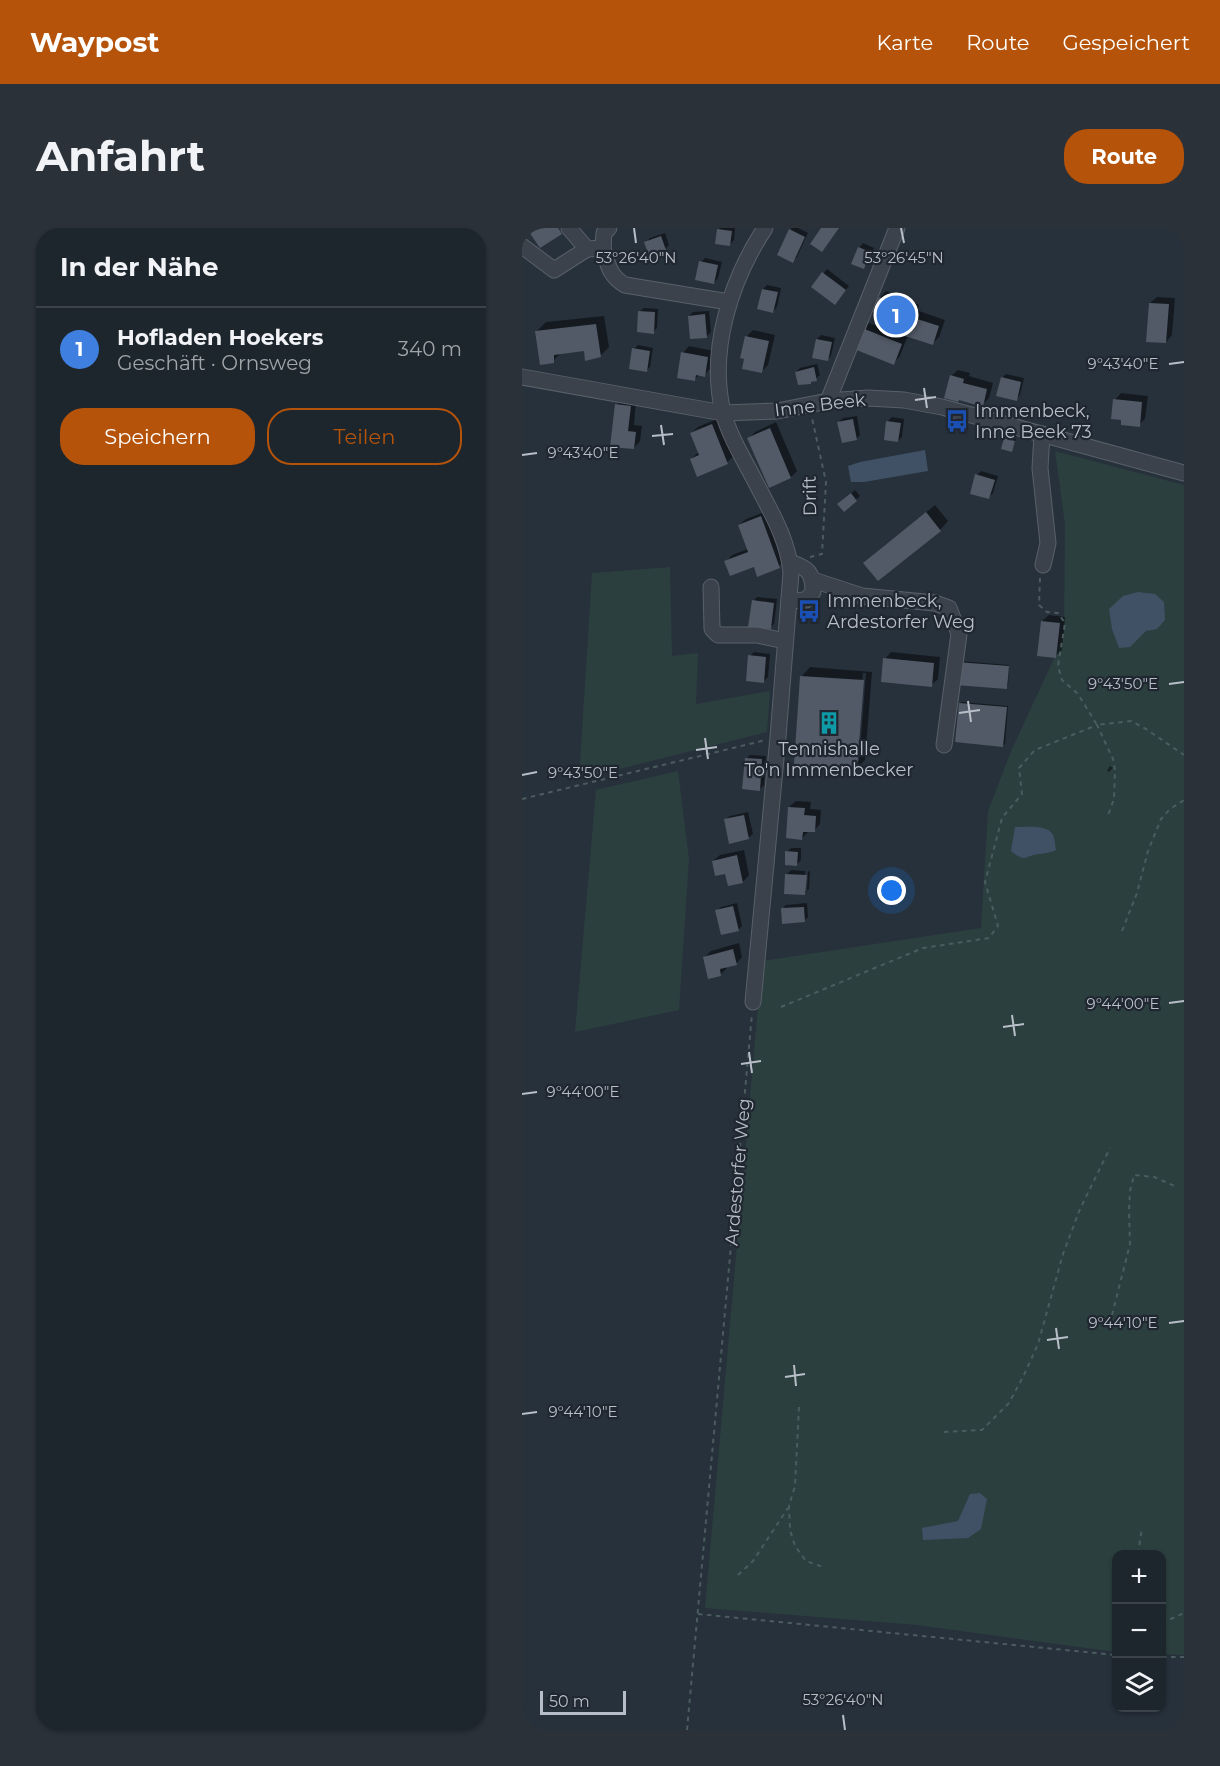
<!DOCTYPE html>
<html lang="de">
<head>
<meta charset="utf-8">
<style>
  body { margin:0; font-family:Montserrat,sans-serif; background:#2a3139; color:#f1f3f6 }
  .controls { position:absolute; right:18px; bottom:18px; display:grid; overflow:hidden; border-radius:12px; box-shadow:0 2px 4px #0004 }
  .controls button { width:54px; height:54px; display:grid; place-items:center; padding:0; border:0; border-bottom:2px solid #3b4249; background:#1d252d; color:#f1f3f6; font:30px sans-serif }
  .scale { position:absolute; left:18px; bottom:15px; width:86px; box-sizing:border-box; padding-left:6px; border:3px solid #b7bec7; border-top:0; font-size:16px; line-height:21px; white-space:nowrap; color:#b7bec7; -webkit-text-stroke:4px #202731; paint-order:stroke }
  .you { position:absolute; left:370px; top:663px; width:21px; height:21px; margin:-15px; border:4px solid #fff; border-radius:50%; background:#1a73e8; box-shadow:0 0 0 9px #1a73e833 }
  .badge { display:grid; place-items:center; width:39px; height:39px; border-radius:50%; background:#b45309; color:#fff; font-size:20px; font-weight:700 }
  .pin { position:absolute; translate:-50% -50%; border:3px solid #fff; box-shadow:0 2px 6px #0006 }
  .list { margin:0; padding:0; list-style:none }
  h2 { display:flex; justify-content:space-between; align-items:center; height:78px; margin:0; padding:0 24px; font-size:26px }
  h2 small { font-size:20px; font-weight:400; color:#a0a5aa }
  .list li { display:grid; grid-template-columns:39px 1fr auto; gap:18px; align-items:center; box-sizing:border-box; height:84px; padding:0 24px; border-top:2px solid #3b4249 }
  .list b { display:block; font-size:22px; white-space:nowrap }
  .list p { margin:0; font-size:20px; white-space:nowrap; color:#a0a5aa }
  .list em { font-size:20px; font-style:normal; color:#a0a5aa }
  .actions { display:flex; gap:12px; padding:18px 24px }
  .actions a { flex:1; padding:14px 0; border:2px solid #b45309; border-radius:24px; text-align:center; font-size:21px; color:#b45309 }
  .actions .main { background:#b45309; color:#fff }
  .icon { flex:none; width:33px; height:33px; fill:none; stroke:currentColor; stroke-width:2; stroke-linecap:round; stroke-linejoin:round }
  .map { position:relative; flex:none; width:662px; height:1502px; overflow:hidden; border-radius:24px }
  header { display:flex; align-items:center; gap:36px; box-sizing:border-box; height:84px; padding:0 30px; background:#b45309; color:#fff }
  header strong { font-size:28px }
  nav { display:flex; gap:33px; margin-inline-start:auto; font-size:21px }
  .intro { display:flex; align-items:center; justify-content:space-between; box-sizing:border-box; height:144px; padding:0 36px }
  h1 { margin:0; font-size:42px }
  .button { padding:15px 27px; border-radius:24px; background:#b45309; color:#fff; font-size:21px; font-weight:700 }
  main { display:flex; gap:36px; padding:0 36px }
  aside { flex:1; background:#1d252d; border-radius:24px; box-shadow:0 2px 4px #0004 }
  .map>svg:first-child { display:block }
  .green { fill:#2c3f3f }
  .water { fill:#405165 }
  .shadow { fill:#0007; fill-rule:evenodd }
  .building { fill:#515a66 }
  .lines { fill:none; stroke-linecap:round; stroke-linejoin:round }
  .minor-casing { stroke:#59606a; stroke-width:17 }
  .path { stroke:#4b5c5e; stroke-width:2; stroke-dasharray:4.5 4.5; stroke-linecap:butt }
  .minor { stroke:#3b424c; stroke-width:15 }
  .ticks { fill:none; stroke:#b7bec7; stroke-width:2 }
  .labels { text-anchor:middle; stroke-width:4.5; stroke-linejoin:round; paint-order:stroke }
  .street-label { font-size:18px; fill:#b7bec7; stroke:#202731 }
  .poi-label { font-size:18px; fill:#b7bec7; stroke:#202731; text-anchor:start }
  .ticks-label { font-size:15px; text-anchor:middle; fill:#b7bec7; stroke:#202731; stroke-width:4.5; stroke-linejoin:round; paint-order:stroke }
</style>
</head>
<body>
<header>
<strong>Waypost</strong>
<nav><a>Karte</a><a>Route</a><a>Gespeichert</a></nav>
</header>
<div class="intro"><h1>Anfahrt</h1><a class="button">Route</a></div>
<main>
<aside>
<h2>In der Nähe<small></small></h2>
<ul class="list">
<li><span class="badge" style="background:#3f7fe0">1</span><div><b>Hofladen Hoekers</b><p>Geschäft · Ornsweg</p></div><em>340 m</em></li>
</ul>
<div class="actions"><a class="main">Speichern</a><a>Teilen</a></div>
</aside>
<div class="map">
<svg width="662" height="1502" viewBox="0 0 662 1502">
  <rect width="100%" height="100%" fill="#27313c"/>
  <g class="green">
    <polygon points="533,223 662,257 662,1427 640,1426 640,1326 594,1326 594,1424 395,1397 183,1380 240,733 459,700 466,583 490,521 542,409 543,296"/>
    <polygon points="148,339 150,428 176,425 174,476 248,463 245,504 57,551 70,345"/>
    <polygon points="156,543 167,631 157,782 53,804 74,562"/>
  </g>
  <g class="water">
    <polygon points="403,222 406,243 342,254 329,254 326,238 338,234"/>
    <polygon points="616,364 633,366 642,374 643,392 635,401 624,403 608,419 597,420 590,401 587,381 601,368"/>
    <path d="M493 599C503 599 526 596 531 607 533 611 533 618 534 622 528 625 524 625 518 626 502 627 505 636 489 623Z"/>
    <polygon points="458,1265 465,1271 459,1301 446,1310 401,1312 400,1300 436,1293 448,1266"/>
  </g>
  <g class="shadow">
    <polygon points="198,0 213,0 212,12 208,16 196,2"/>
    <polygon points="270,0 276,0 286,5 275,29 271,33 268,2"/>
    <polygon points="143,5 147,17 143,21 124,15 128,10"/>
    <polygon points="341,15 352,20 346,35 342,39 337,20"/>
    <polygon points="183,30 200,34 196,50 192,55 179,34"/>
    <polygon points="305,41 327,58 317,71 291,59"/>
    <polygon points="245,57 259,60 255,79 251,83 241,61"/>
    <polygon points="364,63 397,77 394,82 423,92 417,109 411,115 386,107 378,128 372,135 341,101 347,95 384,109 388,98 352,83 358,70"/>
    <polygon points="635,69 653,70 650,107 644,114 628,75"/>
    <polygon points="122,80 136,81 135,100 131,104 117,84"/>
    <polygon points="187,83 189,104 185,108 167,88 171,84"/>
    <polygon points="82,88 87,119 78,128 63,122 39,125 31,133 15,103 24,94"/>
    <polygon points="231,102 253,107 246,137 239,144 225,108"/>
    <polygon points="299,107 313,110 309,128 305,132 295,111"/>
    <polygon points="116,117 131,120 128,139 124,143 112,121"/>
    <polygon points="167,118 192,123 189,140 182,147 178,146 172,152 161,125"/>
    <polygon points="295,136 298,147 289,155 274,144 278,140"/>
    <polygon points="436,142 448,145 447,148 471,155 467,170 460,177 429,148"/>
    <polygon points="484,146 502,150 498,167 494,172 480,150"/>
    <polygon points="599,165 626,168 623,191 617,197 601,191 593,172"/>
    <polygon points="101,170 114,172 112,197 120,198 118,213 112,220 94,177"/>
    <polygon points="335,188 338,207 334,211 317,194 321,190"/>
    <polygon points="370,189 382,191 380,209 376,213 366,193"/>
    <polygon points="197,190 212,228 205,234 176,247 169,231 177,224 169,205 176,199"/>
    <polygon points="254,194 275,243 269,249 227,210 233,204"/>
    <polygon points="485,209 494,211 490,222 483,211"/>
    <polygon points="459,243 476,248 471,265 467,269 455,247"/>
    <polygon points="333,262 338,268 322,282 321,272"/>
    <polygon points="413,277 426,293 418,302 352,326"/>
    <polygon points="245,283 264,332 257,338 204,334 210,327 226,321 217,297 224,291"/>
    <polygon points="235,369 255,371 252,396 248,400 231,373"/>
    <polygon points="527,387 543,389 540,422 533,428 520,393"/>
    <polygon points="232,424 248,426 246,449 242,453 228,428"/>
    <polygon points="369,424 418,429 416,451 409,457 363,431"/>
    <polygon points="438,433 487,437 486,458 484,460"/>
    <path d="M288 439 350 444 343 532 335 540 280 448ZM341 445H344L337 533H334Z"/>
    <polygon points="440,474 486,478 483,516 481,517 438,475"/>
    <polygon points="228,527 244,528 242,557 238,561 224,531"/>
    <polygon points="588,538 591,540 587,544 585,543"/>
    <polygon points="274,573 289,574 288,581 299,582 298,596 292,603 286,604 280,610 267,579"/>
    <polygon points="226,584 231,606 226,610 203,592 208,588"/>
    <polygon points="269,620 279,620 279,632 275,636 265,624"/>
    <polygon points="222,622 227,647 221,654 204,644 191,633 198,627"/>
    <polygon points="269,642 283,643 282,663 285,663 283,665 265,646"/>
    <polygon points="286,643 288,644 287,661 285,663"/>
    <polygon points="215,675 220,698 216,702 195,683 199,679"/>
    <polygon points="285,675 286,689 282,693 260,681 264,677"/>
    <polygon points="217,715 220,729 214,736 204,738 205,740 198,747 182,730 189,723"/>
  </g>
  <g class="building">
    <polygon points="14,0 36,0 40,6 18,20 7,4"/>
    <polygon points="299,0 317,0 300,24 288,16"/>
    <polygon points="195,1 210,3 208,18 193,16"/>
    <polygon points="267,1 283,9 271,35 255,27"/>
    <polygon points="139,8 144,22 127,28 122,14"/>
    <polygon points="336,19 349,24 342,41 329,36"/>
    <polygon points="177,33 196,37 192,56 173,52"/>
    <polygon points="300,44 324,62 313,77 289,59"/>
    <polygon points="240,61 256,64 251,85 235,81"/>
    <polygon points="357,69 391,84 389,89 417,98 411,117 383,108 388,92 385,99 350,84"/>
    <polygon points="627,75 647,76 644,115 624,114"/>
    <polygon points="116,83 133,84 132,106 115,104"/>
    <polygon points="183,86 185,110 168,111 166,88"/>
    <polygon points="74,96 79,129 63,133 62,123 32,127 32,135 18,137 13,103"/>
    <polygon points="340,100 380,116 372,137 332,121"/>
    <polygon points="223,108 247,113 240,145 220,141 222,131 218,130"/>
    <polygon points="294,111 310,114 306,133 290,130"/>
    <polygon points="110,120 128,123 125,144 107,141"/>
    <polygon points="159,124 186,129 183,149 174,147 173,153 155,150"/>
    <polygon points="292,139 295,153 289,154 289,156 276,157 273,144"/>
    <polygon points="428,147 442,151 441,155 465,161 461,179 437,172 436,174 422,170"/>
    <polygon points="479,149 499,154 495,173 474,168"/>
    <polygon points="591,171 620,174 618,199 599,197 599,192 589,191"/>
    <polygon points="93,176 109,178 106,203 114,204 112,221 88,219"/>
    <polygon points="331,191 335,212 320,215 315,194"/>
    <polygon points="364,193 379,195 376,214 362,212"/>
    <polygon points="190,196 206,236 175,249 168,231 177,227 168,205"/>
    <polygon points="248,200 269,250 247,260 225,210"/>
    <polygon points="482,210 493,213 490,224 479,221"/>
    <polygon points="453,246 473,252 467,271 448,266"/>
    <polygon points="329,265 335,273 322,284 315,276"/>
    <polygon points="404,284 419,303 356,353 341,335"/>
    <polygon points="239,288 258,340 235,349 232,339 208,348 202,333 226,324 216,297"/>
    <polygon points="230,372 252,375 249,401 226,399"/>
    <polygon points="519,393 538,395 534,430 515,428"/>
    <polygon points="226,427 244,429 242,455 224,453"/>
    <polygon points="361,430 412,435 410,459 359,454"/>
    <polygon points="435,434 487,438 485,461 433,457"/>
    <polygon points="278,448 342,452 335,542 272,537"/>
    <polygon points="437,475 485,479 481,519 433,514"/>
    <polygon points="223,530 240,531 238,563 220,561"/>
    <polygon points="266,579 283,580 282,587 294,588 293,604 281,604 280,612 264,610"/>
    <polygon points="222,587 227,611 207,616 202,591"/>
    <polygon points="263,623 276,624 275,638 263,637"/>
    <polygon points="215,627 221,655 206,658 203,646 193,648 190,633"/>
    <polygon points="263,646 285,647 283,667 262,666"/>
    <polygon points="211,678 217,703 199,707 193,682"/>
    <polygon points="282,679 283,694 260,696 259,680"/>
    <polygon points="211,721 215,737 198,741 199,748 186,751 181,729"/>
  </g>
  <g class="lines">
    <g class="minor-casing">
      <g id="minor">
        <polyline points="47,0 65,21 81,20 82,5 87,0"/>
        <polyline points="0,18 32,42 65,21"/>
        <path d="M81 20C86 36 87 48 103 57L207 74"/>
        <polyline points="0,149 201,185 255,183 306,173 346,170 382,172 420,179 662,245"/>
        <polyline points="306,173 375,0"/>
        <polyline points="520,206 518,240 526,315 521,337"/>
        <polyline points="291,352 340,368 413,375 427,380 437,406 422,517"/>
        <polyline points="189,359 190,401 196,407 235,407 263,413"/>
        <path d="M267 373 284 372 291 364C291 344 286 340 268 334"/>
        <path d="M231 774 256 509 269 345C266 310 247 281 232 251 221 230 207 207 201 184 186 122 209 52 243 0"/>
      </g>
    </g>
    <g class="path">
      <polyline points="288,329 300,326 304,254 290,190"/>
      <polyline points="518,350 517,377 525,384 536,385 543,395 536,438 540,452 556,466 575,497 609,493 624,501 662,527"/>
      <polyline points="0,571 244,512"/>
      <polyline points="600,703 615,665 626,623 639,591 648,581 662,572"/>
      <polyline points="259,779 401,720 467,710 476,698 463,654 480,590 500,566 497,540 513,522 575,497 591,531 593,542 592,571 585,590"/>
      <polyline points="590,1087 608,1016 607,983 608,963 612,947 632,949 655,959"/>
      <polyline points="277,1179 273,1258 267,1278 268,1302 273,1318 284,1333 301,1339"/>
      <polyline points="422,1204 460,1202 487,1175 502,1147 516,1116 541,1026 558,981 588,920"/>
      <polyline points="616,1326 620,1300"/>
      <polyline points="216,1347 231,1333 266,1280"/>
      <polyline points="176,1386 594,1427"/>
      <polyline points="640,1395 662,1385"/>
      <polyline points="640,1429 662,1429"/>
      <polyline points="165,1502 230,786"/>
    </g>
    <use href="#minor" class="minor"/>
  </g>
  <path class="ticks" d="M112 0 114 15M379 0 382 15M647 136 662 134M402 160 405 180M393 172 414 169M139 197 142 217M130 208 151 206M0 227 15 225M647 456 662 454M446 473 449 494M437 485 458 482M183 510 186 531M174 522 195 519M0 547 15 544M647 775 662 773M490 787 493 808M481 799 502 796M227 824 230 845M219 836 239 833M0 866 15 864M647 1095 662 1093M534 1100 537 1121M525 1112 546 1109M272 1137 274 1158M263 1149 283 1146M0 1186 15 1184M321 1487 323 1502"/>
  <defs>
    <g id="bus-bare" transform="scale(1.8)"><path d="M-5-6H5V4H4V6H2V4H-2V6H-4V4H-5ZM-3.5-4V0h7V-4ZM-3.5 1.2v1.5H-2V1.2ZM2 1.2v1.5H3.5V1.2Z" fill="#1a4fb4" stroke="#202731" stroke-width="2.5" paint-order="stroke"/></g>
    <g id="building-bare" transform="scale(1.8)"><path d="M-4-6H4V6H1V3H-1V6H-4ZM-2.5-4.3h1.7v1.8h-1.7ZM.8-4.3h1.7v1.8H.8ZM-2.5-1h1.7V.8h-1.7ZM.8-1h1.7V.8H.8Z" fill="#0f9aa8" stroke="#202731" stroke-width="2.5" paint-order="stroke"/></g>
  </defs>
  <g fill-rule="evenodd">
    <use href="#bus-bare" x="435" y="193"/>
    <use href="#bus-bare" x="287" y="383"/>
    <use href="#building-bare" x="307" y="495"/>
  </g>
  <g class="labels">
    <g class="street-label">
      <text transform="translate(298 177) rotate(-7)" y="6">Inne Beek</text>
      <text transform="translate(288 268) rotate(-91)" y="6">Drift</text>
      <text transform="translate(216 944) rotate(-85)" y="6">Ardestorfer Weg</text>
    </g>
    <g class="poi-label">
      <text x="453" y="189">Immenbeck,<tspan x="453" dy="21">Inne Beek 73</tspan></text>
      <text x="305" y="379">Immenbeck,<tspan x="305" dy="21">Ardestorfer Weg</tspan></text>
      <text x="307" y="527" text-anchor="middle">Tennishalle<tspan x="307" dy="21">To'n Immenbecker</tspan></text>
    </g>
  </g>
  <g class="ticks-label">
    <text x="114" y="35">53°26'40"N</text>
    <text x="382" y="35">53°26'45"N</text>
    <text x="601" y="141">9°43'40"E</text>
    <text x="61" y="230">9°43'40"E</text>
    <text x="601" y="461">9°43'50"E</text>
    <text x="61" y="550">9°43'50"E</text>
    <text x="601" y="781">9°44'00"E</text>
    <text x="61" y="869">9°44'00"E</text>
    <text x="601" y="1100">9°44'10"E</text>
    <text x="61" y="1189">9°44'10"E</text>
    <text x="321" y="1477">53°26'40"N</text>
  </g>
</svg>
<div class="controls">
<button>+</button>
<button>−</button>
<button><svg class="icon" aria-label="layers" viewBox="0 0 24 24"><path d="M12 4l9 5-9 5-9-5zM3 14l9 5 9-5"/></svg></button>
</div>
<div class="scale">50 m</div>
<div class="you"></div>
<div class="pin badge" style="left:374px;top:87px;background:#3f7fe0">1</div>
</div>
</main>
</body>
</html>
